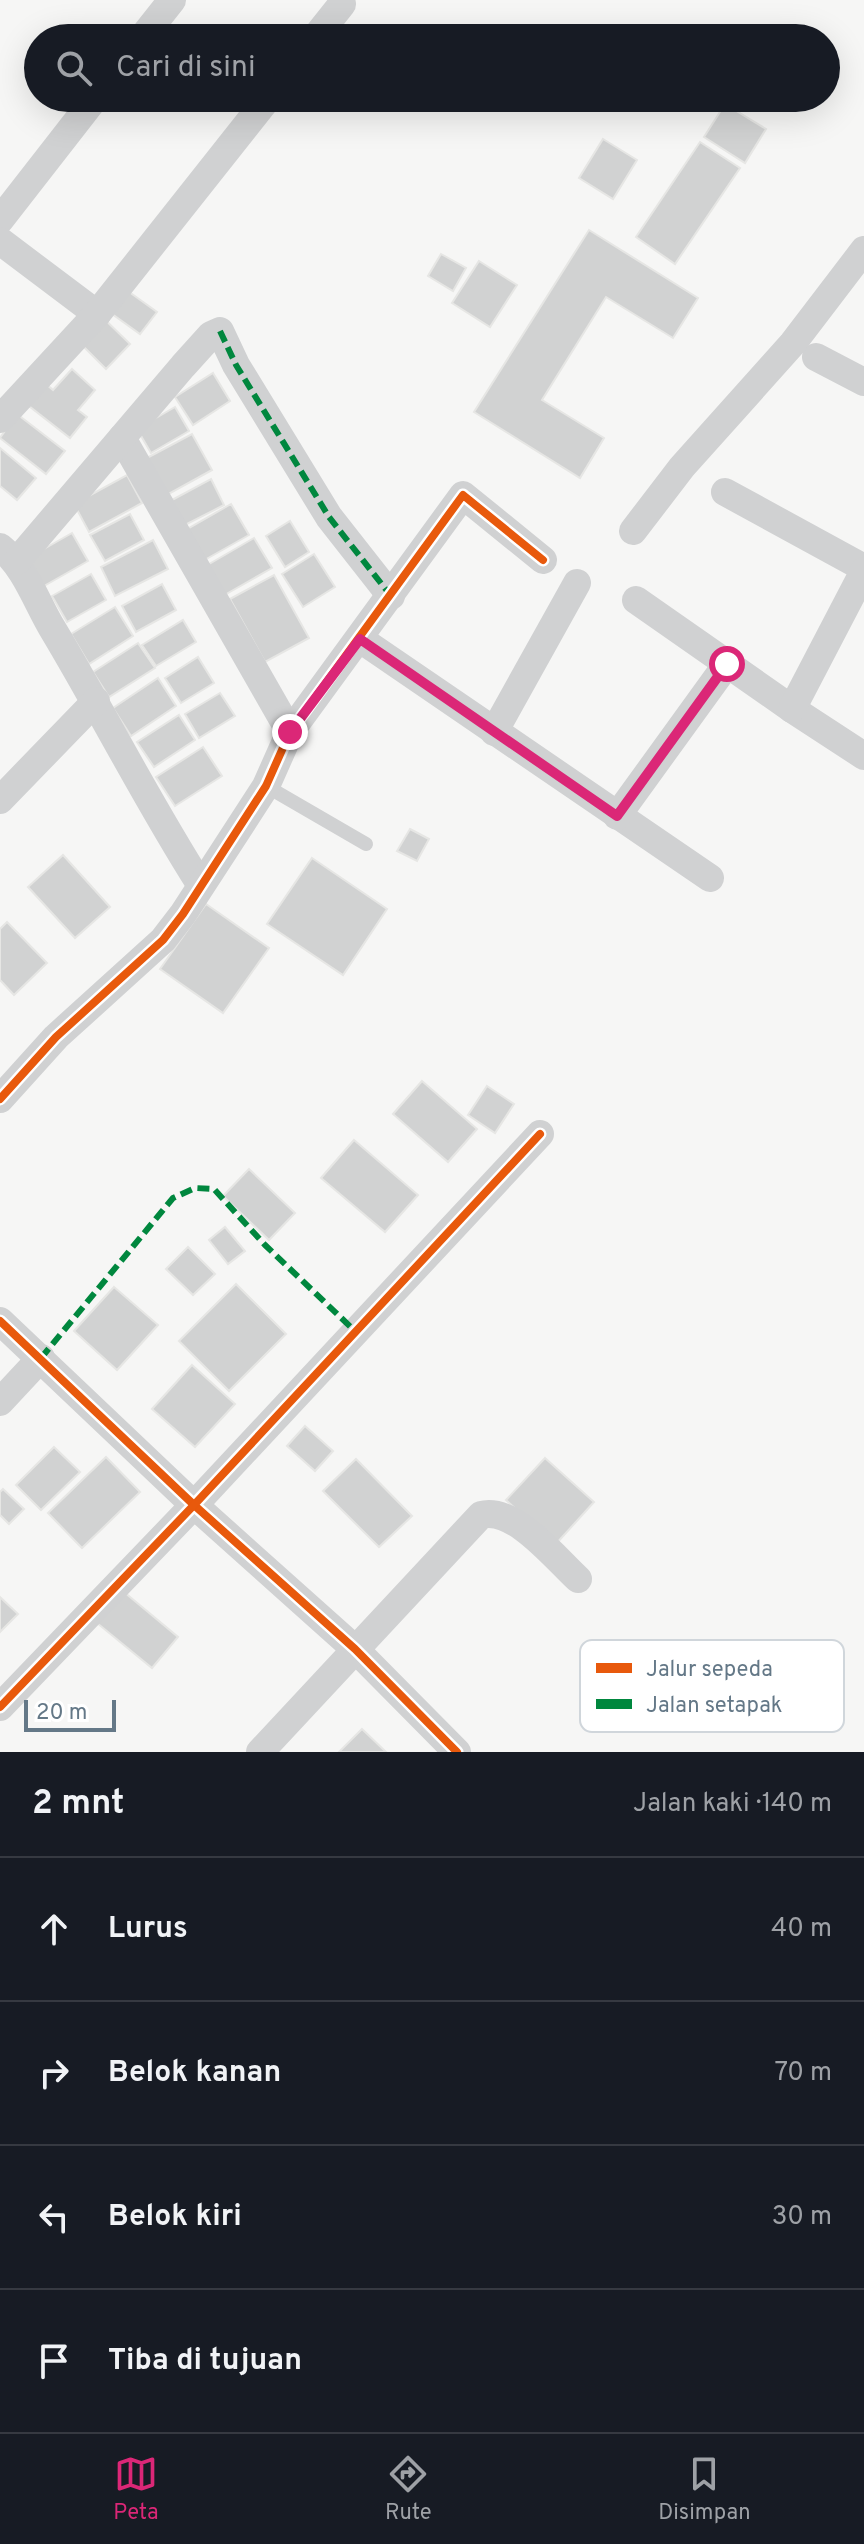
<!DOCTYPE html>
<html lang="id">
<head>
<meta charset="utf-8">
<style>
  body { margin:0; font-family:Overpass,sans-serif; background:#20242c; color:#f1f3f6 }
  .scale { position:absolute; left:24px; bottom:20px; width:92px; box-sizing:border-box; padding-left:8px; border:4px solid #647887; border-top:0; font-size:22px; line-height:28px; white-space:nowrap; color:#647887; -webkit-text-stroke:6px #fff; paint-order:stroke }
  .stop { position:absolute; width:24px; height:24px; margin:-18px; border:6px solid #db2777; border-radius:50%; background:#fff }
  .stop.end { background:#db2777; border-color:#fff; box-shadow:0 2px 8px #0008 }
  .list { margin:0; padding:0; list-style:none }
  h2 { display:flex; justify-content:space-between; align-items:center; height:104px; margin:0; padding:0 32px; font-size:34px }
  h2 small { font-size:26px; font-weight:400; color:#9ea1a6 }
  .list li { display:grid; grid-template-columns:52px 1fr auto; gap:24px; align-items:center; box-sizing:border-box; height:144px; padding:0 32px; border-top:2px solid #363941 }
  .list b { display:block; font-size:30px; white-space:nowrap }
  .list em { font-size:26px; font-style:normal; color:#9ea1a6 }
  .icon { flex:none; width:44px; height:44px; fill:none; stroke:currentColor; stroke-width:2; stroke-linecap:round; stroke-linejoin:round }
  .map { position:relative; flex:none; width:864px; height:1752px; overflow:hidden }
  .search { position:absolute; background:#171b24; box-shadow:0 8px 32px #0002; left:24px; right:24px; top:24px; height:88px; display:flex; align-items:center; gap:20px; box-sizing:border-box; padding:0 28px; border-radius:44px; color:#9ea1a6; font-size:30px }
  .sheet { height:680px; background:#171b24 }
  nav { display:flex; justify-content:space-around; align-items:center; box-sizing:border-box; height:112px; border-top:2px solid #363941; background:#171b24; font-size:22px; color:#9ea1a6 }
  nav a { display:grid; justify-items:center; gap:4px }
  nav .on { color:#db2777 }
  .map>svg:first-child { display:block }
  .building { fill:#d1d2d2; stroke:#e6e6e4; stroke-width:2 }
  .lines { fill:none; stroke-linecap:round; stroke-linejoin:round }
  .service { stroke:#d0d1d2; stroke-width:14 }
  .minor { stroke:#d0d1d2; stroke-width:28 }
  .quiet { stroke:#00873e; stroke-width:6; stroke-dasharray:12 6; stroke-linecap:butt }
  .cycleway-casing { stroke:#fff; stroke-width:13 }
  .cycleway { stroke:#e8590c; stroke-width:8 }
  .route { stroke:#db2777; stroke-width:10 }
  .key { fill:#fff; stroke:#d0d6db; stroke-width:2 }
  .key-label { font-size:22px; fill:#647887 }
</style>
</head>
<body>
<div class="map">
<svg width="864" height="1752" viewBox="0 0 864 1752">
  <rect width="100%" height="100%" fill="#f6f6f5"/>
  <g class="building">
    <polygon points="725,104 766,129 745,163 704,137"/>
    <polygon points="603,139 637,160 613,199 579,178"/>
    <polygon points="700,142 740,168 675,264 636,237"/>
    <polygon points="589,230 698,298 673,338 606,297 542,400 604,438 580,478 474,412"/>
    <polygon points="441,254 466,268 453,291 428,276"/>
    <polygon points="479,261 517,285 490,327 452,303"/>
    <polygon points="125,289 157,312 140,334 108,311"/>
    <polygon points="95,310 130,344 106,369 71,334"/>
    <polygon points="72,369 95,390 78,410 87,417 70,438 20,399 38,377 53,390"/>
    <polygon points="213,373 230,401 193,425 175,397"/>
    <polygon points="175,407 189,431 151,453 137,429"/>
    <polygon points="17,414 65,451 46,474 0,438"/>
    <polygon points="192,434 212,470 165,496 145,459"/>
    <polygon points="0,448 36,478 17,500 0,486"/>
    <polygon points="127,475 142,503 89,532 74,504"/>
    <polygon points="211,479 224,505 185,525 172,500"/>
    <polygon points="231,504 249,535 201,562 184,531"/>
    <polygon points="130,514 144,540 105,561 90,535"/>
    <polygon points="290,521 309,552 285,567 266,536"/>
    <polygon points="72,533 88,561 44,586 28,558"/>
    <polygon points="254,538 272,568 221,597 204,567"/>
    <polygon points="153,540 168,569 115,596 101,567"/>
    <polygon points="314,554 335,587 303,607 282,574"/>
    <polygon points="91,574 106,600 67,622 52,596"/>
    <polygon points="274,575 309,638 265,662 230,599"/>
    <polygon points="162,584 176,610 136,632 122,606"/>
    <polygon points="115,607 133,636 89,664 71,634"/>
    <polygon points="183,620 196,642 156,666 142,645"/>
    <polygon points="138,643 155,668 109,697 93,672"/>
    <polygon points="198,657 214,683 181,703 165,678"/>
    <polygon points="158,678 176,706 131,736 113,708"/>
    <polygon points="220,693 235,716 199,738 185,714"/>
    <polygon points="179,715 195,740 154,767 137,742"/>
    <polygon points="203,747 222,776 175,806 156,777"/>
    <polygon points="410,829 429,839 417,861 397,851"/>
    <polygon points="63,855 110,907 75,938 28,887"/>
    <polygon points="312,858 387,909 343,975 267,924"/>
    <polygon points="206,904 269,948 223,1013 160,969"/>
    <polygon points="7,922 47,963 14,995 0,980 0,929"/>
    <polygon points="422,1081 477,1129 448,1162 393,1114"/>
    <polygon points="487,1086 514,1104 495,1133 468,1115"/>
    <polygon points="354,1140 418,1195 385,1232 321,1178"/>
    <polygon points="249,1169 295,1213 269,1240 223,1196"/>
    <polygon points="225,1227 245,1251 228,1264 209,1240"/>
    <polygon points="188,1247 215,1274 193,1295 166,1269"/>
    <polygon points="236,1284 286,1334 229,1391 179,1341"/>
    <polygon points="114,1287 158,1325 117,1370 74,1331"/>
    <polygon points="192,1365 235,1404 195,1447 152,1409"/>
    <polygon points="305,1426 333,1451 315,1471 287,1446"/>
    <polygon points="54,1447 80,1472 41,1510 16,1485"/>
    <polygon points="106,1457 140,1492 82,1548 48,1513"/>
    <polygon points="545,1458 594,1502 555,1545 506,1500"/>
    <polygon points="356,1459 412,1516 379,1547 323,1491"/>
    <polygon points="3,1489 24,1509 9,1524 0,1515 0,1492"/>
    <polygon points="124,1592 178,1637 152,1668 97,1623"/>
    <polygon points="0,1597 18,1614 0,1632"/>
    <polygon points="362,1729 386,1752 339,1752"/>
  </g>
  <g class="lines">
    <polyline class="service" points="266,786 366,844"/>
    <g class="minor">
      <polyline points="142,38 172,0"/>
      <polyline points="315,38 342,4"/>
      <polyline points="0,220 95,98"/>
      <polyline points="0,241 97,314"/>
      <polyline points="816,357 864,382"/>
      <polyline points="0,419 97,314 268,98"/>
      <polyline points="122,438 290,732"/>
      <polyline points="725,492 864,568"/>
      <polyline points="633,531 682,467 793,343 864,250"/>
      <path d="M0 547C25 567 36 601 52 628 103 713 147 801 200 884"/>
      <polyline points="17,561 183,366 211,335 220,331 236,365 329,517 391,596"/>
      <polyline points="636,600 792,709 864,756"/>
      <polyline points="360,639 710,878"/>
      <polyline points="792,709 864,571"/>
      <polyline points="494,732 577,583"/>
      <polyline points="0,800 96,701"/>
      <polyline points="617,816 727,664"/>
      <polyline points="0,1099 56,1037 163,940 183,914 266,786 290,732 463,495 543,560"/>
      <polyline points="0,1321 194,1505 355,1649 457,1752"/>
      <polyline points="0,1402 41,1358"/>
      <polyline points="0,1707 194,1505 540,1134"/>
      <path d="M260 1752 481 1515C514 1506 555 1558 578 1579"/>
    </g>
    <g class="quiet">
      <polyline points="220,331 236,365 329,517 391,596"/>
      <polyline points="41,1358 173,1198 195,1188 214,1189 265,1245 356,1332"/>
    </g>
    <g class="cycleway-casing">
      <g id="cycleway">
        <polyline points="0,1099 56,1037 163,940 183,914 266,786 290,732 463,495 543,560"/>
        <polyline points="0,1321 194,1505 355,1649 457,1752"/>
        <polyline points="0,1707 194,1505 540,1134"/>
      </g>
    </g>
    <use href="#cycleway" class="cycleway"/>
  </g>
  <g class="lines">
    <polyline class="route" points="290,732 360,639 617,816 727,664"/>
  </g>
  <rect x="580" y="1640" width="264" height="92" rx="12" class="key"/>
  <rect x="596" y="1663" width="36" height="10" fill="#e8590c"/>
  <rect x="596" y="1699" width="36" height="10" fill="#00873e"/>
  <g class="key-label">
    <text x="646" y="1676">Jalur sepeda</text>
    <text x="646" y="1712">Jalan setapak</text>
  </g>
</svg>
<div class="scale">20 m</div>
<div class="stop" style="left:727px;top:664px"></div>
<div class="stop end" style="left:290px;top:732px"></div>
<div class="search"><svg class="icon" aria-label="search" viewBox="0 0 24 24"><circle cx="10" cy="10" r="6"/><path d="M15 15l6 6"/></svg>Cari di sini</div>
</div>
<section class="sheet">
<h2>2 mnt<small>Jalan kaki · 140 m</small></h2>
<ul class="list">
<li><svg class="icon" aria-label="ahead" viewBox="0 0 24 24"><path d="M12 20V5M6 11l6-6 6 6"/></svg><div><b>Lurus</b></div><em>40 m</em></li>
<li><svg class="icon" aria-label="right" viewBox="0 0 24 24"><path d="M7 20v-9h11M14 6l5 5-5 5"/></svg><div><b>Belok kanan</b></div><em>70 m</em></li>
<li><svg class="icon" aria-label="left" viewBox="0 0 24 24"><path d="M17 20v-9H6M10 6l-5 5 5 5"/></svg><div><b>Belok kiri</b></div><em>30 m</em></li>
<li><svg class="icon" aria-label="arrive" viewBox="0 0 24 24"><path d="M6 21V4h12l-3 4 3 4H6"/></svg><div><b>Tiba di tujuan</b></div></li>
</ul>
</section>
<nav>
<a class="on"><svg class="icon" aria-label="map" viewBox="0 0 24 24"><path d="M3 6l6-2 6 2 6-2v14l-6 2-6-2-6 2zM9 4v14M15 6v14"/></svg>Peta</a>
<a><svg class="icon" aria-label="directions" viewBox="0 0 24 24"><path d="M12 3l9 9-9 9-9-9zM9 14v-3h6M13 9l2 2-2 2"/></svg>Rute</a>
<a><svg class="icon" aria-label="saved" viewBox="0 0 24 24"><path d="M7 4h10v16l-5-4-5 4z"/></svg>Disimpan</a>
</nav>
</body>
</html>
